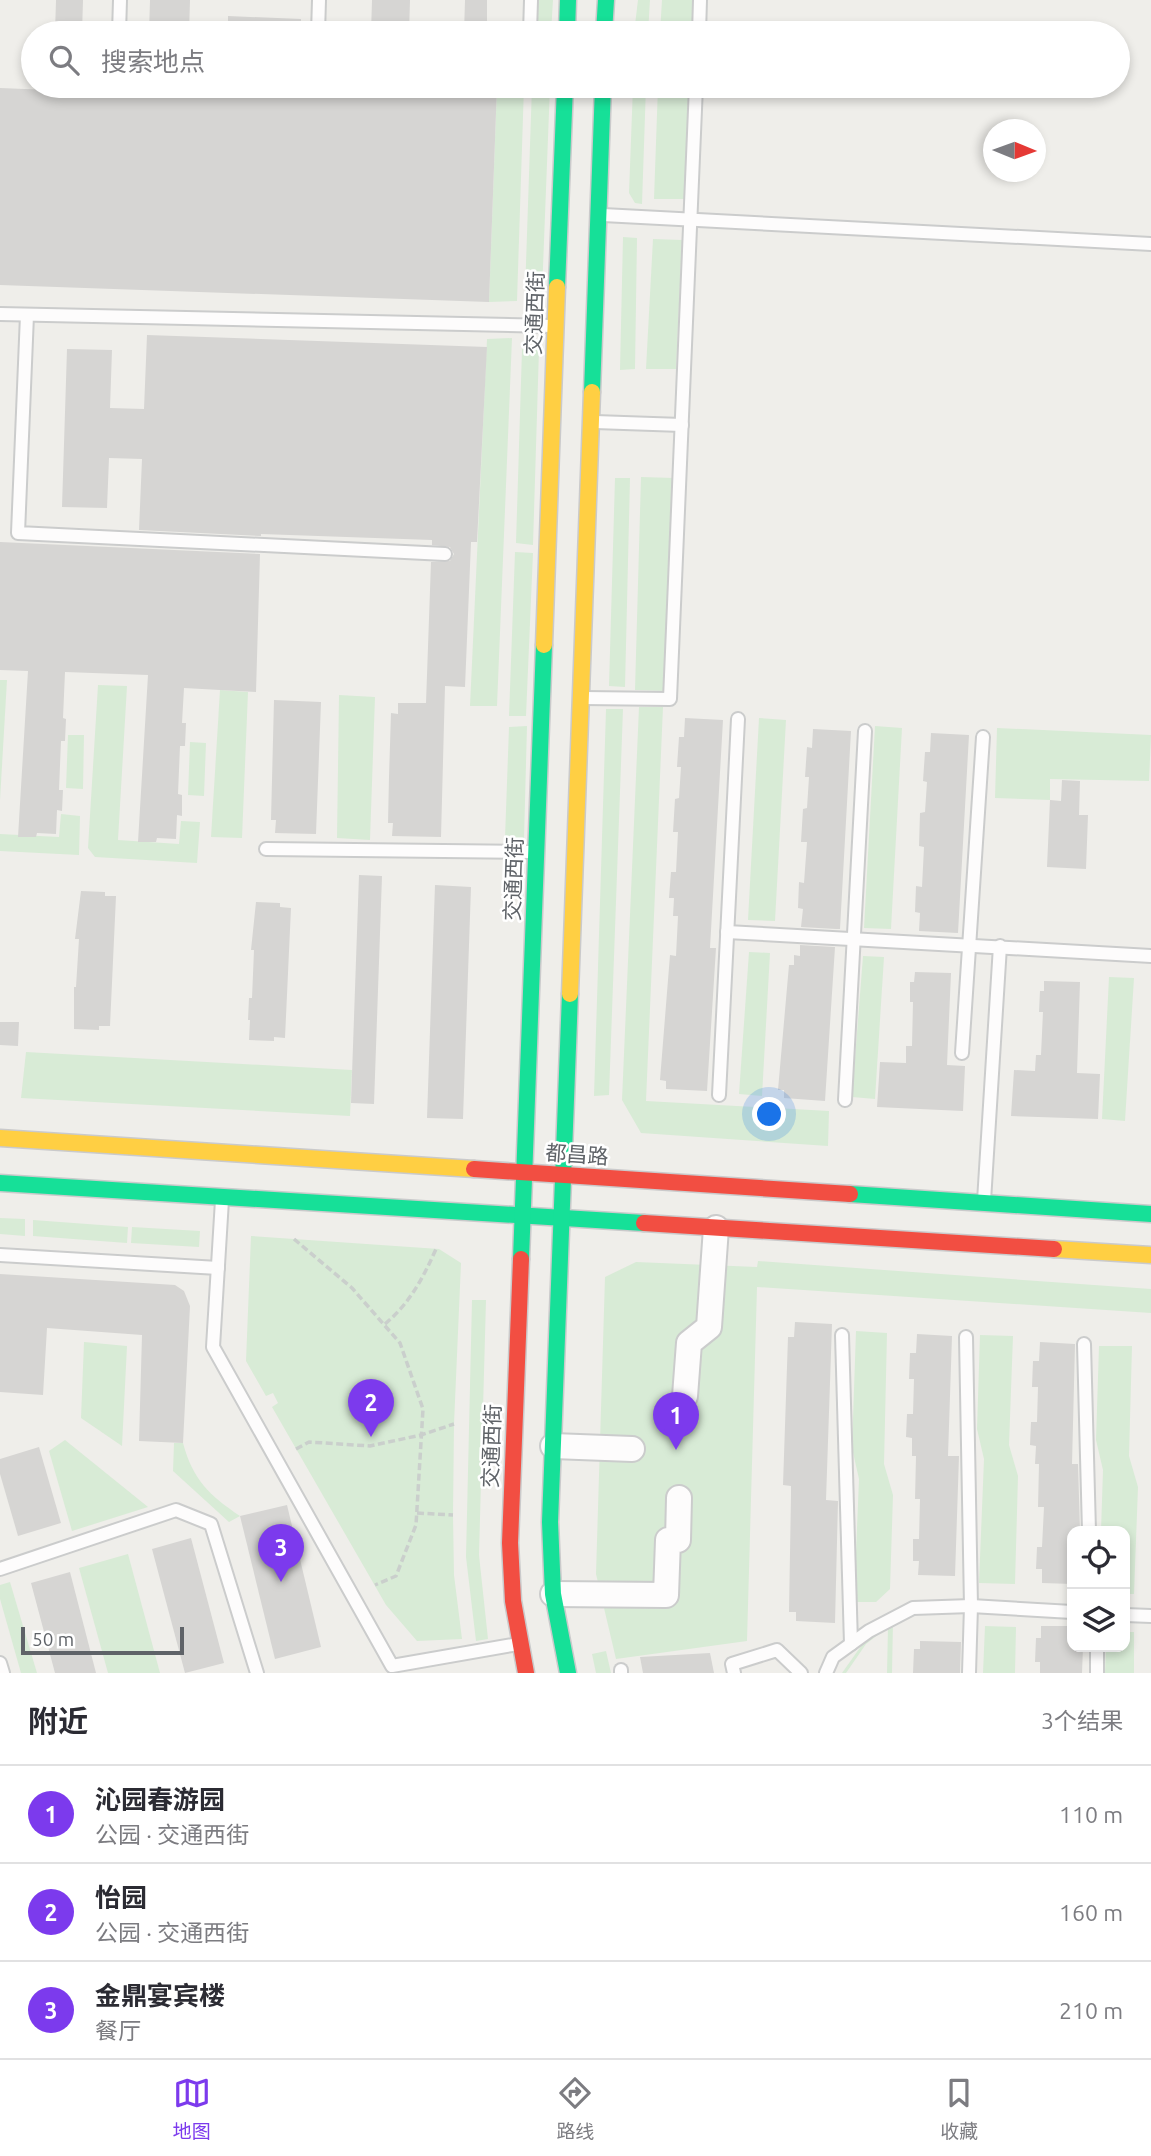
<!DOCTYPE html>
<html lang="zh">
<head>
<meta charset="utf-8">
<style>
  body { margin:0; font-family:Ubuntu,"Noto Sans SC",sans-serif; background:#f2f2f3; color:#2b2b33 }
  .controls { position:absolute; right:21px; bottom:21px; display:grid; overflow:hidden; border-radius:14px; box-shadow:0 4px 10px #0003 }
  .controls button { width:63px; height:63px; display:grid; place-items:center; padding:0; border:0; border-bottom:2px solid #e1e1e2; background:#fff; color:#2b2b33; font:35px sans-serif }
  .compass { position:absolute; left:983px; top:119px; width:63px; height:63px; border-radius:50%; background:#fff; box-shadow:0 4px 10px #0003; rotate:91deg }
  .scale { position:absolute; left:21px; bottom:18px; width:163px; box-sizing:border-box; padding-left:7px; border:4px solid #5f6368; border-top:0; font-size:19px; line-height:24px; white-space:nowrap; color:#5f6368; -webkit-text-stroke:5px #fff; paint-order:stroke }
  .you { position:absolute; left:770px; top:1115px; width:24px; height:24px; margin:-18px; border:5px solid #fff; border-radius:50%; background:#1a73e8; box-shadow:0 0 0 10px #1a73e833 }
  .badge { display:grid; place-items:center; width:46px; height:46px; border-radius:50%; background:#7c3aed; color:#fff; font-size:23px; font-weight:700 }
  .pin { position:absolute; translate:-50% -58px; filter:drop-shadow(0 2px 4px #0008) }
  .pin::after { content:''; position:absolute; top:37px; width:24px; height:21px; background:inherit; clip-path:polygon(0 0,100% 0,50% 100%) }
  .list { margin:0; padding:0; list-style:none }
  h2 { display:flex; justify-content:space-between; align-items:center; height:91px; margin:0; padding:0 28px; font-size:30px }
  h2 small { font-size:23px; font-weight:400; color:#7c7c81 }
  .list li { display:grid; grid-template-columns:46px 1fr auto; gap:21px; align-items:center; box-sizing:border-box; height:98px; padding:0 28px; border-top:2px solid #e1e1e2 }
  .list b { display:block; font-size:26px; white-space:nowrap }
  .list p { margin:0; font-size:23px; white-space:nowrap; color:#7c7c81 }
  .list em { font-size:23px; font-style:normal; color:#7c7c81 }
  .icon { flex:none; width:38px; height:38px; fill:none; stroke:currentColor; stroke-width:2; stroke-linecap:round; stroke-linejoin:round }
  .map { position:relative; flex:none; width:1151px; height:1673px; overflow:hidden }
  .search { position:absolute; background:#fff; box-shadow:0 4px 10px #0003; left:21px; right:21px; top:21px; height:77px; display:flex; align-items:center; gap:18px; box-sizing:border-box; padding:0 24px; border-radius:38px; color:#7c7c81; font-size:26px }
  .sheet { height:385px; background:#fff }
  nav { display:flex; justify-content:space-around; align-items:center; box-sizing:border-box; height:98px; border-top:2px solid #e1e1e2; background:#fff; font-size:19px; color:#7c7c81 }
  nav a { display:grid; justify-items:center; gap:4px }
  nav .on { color:#7c3aed }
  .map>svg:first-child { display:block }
  .green { fill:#d8ebd6 }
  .building { fill:#d6d5d3 }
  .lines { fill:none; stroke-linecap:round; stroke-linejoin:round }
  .lane-casing { stroke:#cbcccc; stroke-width:16 }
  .street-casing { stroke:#cbcccc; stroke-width:28 }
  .fast-casing { stroke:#cacacb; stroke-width:19 }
  .slow-casing { stroke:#cacacb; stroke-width:19 }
  .jam-casing { stroke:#cacacb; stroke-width:19 }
  .path { stroke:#cacfcc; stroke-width:3.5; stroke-dasharray:7 3.5; stroke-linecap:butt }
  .lane { stroke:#fdfcfc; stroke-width:12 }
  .street { stroke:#fdfcfc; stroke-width:24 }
  .fast { stroke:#16e098; stroke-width:16 }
  .slow { stroke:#ffcf43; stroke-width:16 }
  .jam { stroke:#f24e42; stroke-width:16 }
  .labels { text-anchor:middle; stroke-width:5; stroke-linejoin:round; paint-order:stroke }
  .street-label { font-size:21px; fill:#5f6368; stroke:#fff }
</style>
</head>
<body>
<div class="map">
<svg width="1151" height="1673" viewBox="0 0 1151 1673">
  <rect width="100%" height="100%" fill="#efeeea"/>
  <g class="green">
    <polygon points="538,0 553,0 551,33 537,33"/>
    <polygon points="638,0 650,0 648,33 634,33"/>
    <polygon points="662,0 693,0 692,33 660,33"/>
    <polygon points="497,86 524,86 517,301 489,302"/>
    <polygon points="532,86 550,86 542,293 525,293"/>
    <polygon points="633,86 646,86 642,204 635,203 629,193"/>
    <polygon points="658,86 690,86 686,199 654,199"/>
    <polygon points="623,237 637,238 635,369 620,370"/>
    <polygon points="653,239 682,240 676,369 646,369"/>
    <polygon points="512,338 497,706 470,706 487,339"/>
    <polygon points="522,349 539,349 533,545 516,543"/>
    <polygon points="641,477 674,478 666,691 635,690"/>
    <polygon points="615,478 630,478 625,687 609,686"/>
    <polygon points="515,552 533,553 526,716 509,716"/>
    <polygon points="0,680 7,680 0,800"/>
    <polygon points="98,685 127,686 118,840 179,844 181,821 200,822 197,863 95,857 88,848"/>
    <polygon points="220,690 248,692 242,838 211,837"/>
    <polygon points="339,695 375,697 370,840 337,838"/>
    <polygon points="639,707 663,707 646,1101 829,1111 828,1146 641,1133 622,1100"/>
    <polygon points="606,709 623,709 609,1095 594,1096"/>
    <polygon points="759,718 786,720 775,921 748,920"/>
    <polygon points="527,726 524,839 505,838 509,727"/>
    <polygon points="875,726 902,728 891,929 864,928"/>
    <polygon points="997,728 1151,735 1149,781 1050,779 1050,800 995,798"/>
    <polygon points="68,735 84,735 83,789 66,788"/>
    <polygon points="190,742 206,743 204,796 188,795"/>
    <polygon points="61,814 80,816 79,855 0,851 0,834 59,837"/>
    <polygon points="749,952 770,953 762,1096 739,1094"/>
    <polygon points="863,956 884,957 875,1099 852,1097"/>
    <polygon points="1109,977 1134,978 1125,1121 1102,1119"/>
    <polygon points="26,1052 352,1070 350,1116 21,1098"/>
    <polygon points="0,1218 25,1219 25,1236 0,1234"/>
    <polygon points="33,1220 128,1227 127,1243 33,1236"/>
    <polygon points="132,1227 200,1231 199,1247 131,1243"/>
    <polygon points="251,1236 439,1249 461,1263 454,1424 453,1515 454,1575 462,1639 417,1641 386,1605 272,1407 278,1403 273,1393 266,1396 246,1361"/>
    <polygon points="758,1261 1151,1289 1151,1313 757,1287 747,1641 616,1659 596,1574 605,1277 636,1262 757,1267"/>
    <polygon points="472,1300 486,1300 479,1555 488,1639 476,1641 466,1557"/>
    <polygon points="856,1331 887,1333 884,1464 893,1495 890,1589 876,1602 854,1602 859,1479 852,1448"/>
    <polygon points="980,1335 1013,1336 1009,1445 1018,1476 1015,1584 979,1583 984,1459 977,1429"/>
    <polygon points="84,1342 127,1346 122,1446 81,1418"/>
    <polygon points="1099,1346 1132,1346 1129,1456 1138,1487 1134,1594 1125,1594 1125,1531 1101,1531 1103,1470 1096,1440"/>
    <polygon points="65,1440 148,1507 72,1531 49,1451"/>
    <path d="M174 1443H183C193 1480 209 1495 240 1516L229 1522 173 1471Z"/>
    <polygon points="128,1554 160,1673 108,1673 79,1568"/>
    <polygon points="10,1582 37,1673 21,1673 0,1599 0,1585"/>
    <polygon points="893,1622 892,1673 887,1673 888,1627 866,1644 846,1673 842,1673 864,1642"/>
    <polygon points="985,1626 1016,1627 1015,1673 983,1673"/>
    <polygon points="1125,1632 1134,1632 1134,1673 1105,1673 1106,1647 1125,1647"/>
    <polygon points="606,1651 611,1673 596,1673 592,1654"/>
  </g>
  <g class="building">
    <polygon points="56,0 83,0 82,33 55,33"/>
    <polygon points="150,0 190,0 189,33 149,33"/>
    <polygon points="372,0 410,0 409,33 371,33"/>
    <polygon points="465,0 487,0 487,33 464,33"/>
    <polygon points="228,16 301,19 301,33 228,32"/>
    <polygon points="151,86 497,86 489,302 0,285 0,88 150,94"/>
    <polygon points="147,335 487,347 477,542 471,542 465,687 445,686 441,837 392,836 393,823 388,823 389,777 391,713 398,714 398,703 426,703 431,562 450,561 454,554 450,547 432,545 432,540 261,534 261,536 139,530 142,459 109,458 107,508 62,507 67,349 112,350 110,408 144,409"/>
    <polygon points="0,542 260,554 256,692 184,688 182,723 186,723 185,746 180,746 178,794 182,795 182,816 177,815 176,839 157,838 156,842 138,842 148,675 65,672 63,718 66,719 65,741 61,741 59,790 63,790 62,811 57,810 56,834 37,833 36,837 18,837 28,671 0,670"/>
    <polygon points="274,700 321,702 316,834 275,833 276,820 271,820"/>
    <polygon points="685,718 723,720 710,948 716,948 707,1091 666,1089 666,1081 660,1080 670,955 676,956 678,916 673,916 674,898 669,898 671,872 676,872 678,832 673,832 675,799 679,798 681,767 677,767 679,737 684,737"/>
    <polygon points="813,729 851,731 840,929 836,929 801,927 803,909 798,908 799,882 804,883 807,842 801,842 803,809 807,808 809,777 805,777 807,747 812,748"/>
    <polygon points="931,733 969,735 958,933 919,931 920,913 915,912 916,886 922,887 924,847 919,846 920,813 925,812 927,782 923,781 925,752 930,752"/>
    <polygon points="1062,780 1080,781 1079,815 1088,815 1086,869 1047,867 1050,800 1061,801"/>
    <polygon points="359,875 382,876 374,1104 351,1103"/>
    <polygon points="435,885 471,887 463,1119 427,1118"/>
    <polygon points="81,891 105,892 105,896 116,896 110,1026 99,1026 99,1030 74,1029 74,987 76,987 79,939 75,939"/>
    <polygon points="256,902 280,903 280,907 291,908 285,1038 274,1037 274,1041 249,1040 250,1020 248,1020 249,998 252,998 254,950 251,950"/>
    <polygon points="800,945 835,947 825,1101 784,1098 784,1090 778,1090 789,965 794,965 794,955 800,956"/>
    <polygon points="915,972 951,973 947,1065 965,1066 963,1111 877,1107 880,1062 906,1063 906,1046 912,1046 913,1002 910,1002 910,982 914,982"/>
    <polygon points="1044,981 1080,982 1077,1073 1100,1074 1098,1119 1011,1116 1014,1070 1035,1071 1036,1055 1041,1055 1043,1012 1039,1012 1040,991 1044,991"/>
    <polygon points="0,1022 19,1022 18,1046 0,1045"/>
    <polygon points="0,1274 175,1285 184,1291 190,1306 183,1443 139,1441 142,1335 47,1328 43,1395 0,1392"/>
    <polygon points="795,1322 832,1324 826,1500 838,1501 835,1623 796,1621 796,1612 789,1612 791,1495 791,1486 783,1485 788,1337 794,1337"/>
    <polygon points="917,1334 952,1336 948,1456 959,1456 955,1576 918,1575 919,1561 913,1561 913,1539 919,1539 920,1499 915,1499 916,1456 912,1456 912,1438 906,1437 907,1414 913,1414 914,1379 909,1379 910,1353 916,1353"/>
    <polygon points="1040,1342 1075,1344 1072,1464 1078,1464 1080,1531 1072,1531 1072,1584 1042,1583 1042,1569 1036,1569 1037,1547 1042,1547 1044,1507 1038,1507 1039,1464 1035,1464 1036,1446 1030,1445 1031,1422 1037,1422 1038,1387 1032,1387 1033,1361 1039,1361"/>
    <polygon points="39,1447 61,1523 18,1536 0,1474 0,1459"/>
    <polygon points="287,1505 321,1647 275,1659 240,1516"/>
    <polygon points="191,1538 224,1663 185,1673 152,1549"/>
    <polygon points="70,1572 96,1673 55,1673 31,1583"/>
    <polygon points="1041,1626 1072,1626 1072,1647 1083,1647 1082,1673 1040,1673 1040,1662 1035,1662 1036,1638 1041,1638"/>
    <polygon points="920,1641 961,1642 960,1673 913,1673 914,1649 920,1649"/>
    <polygon points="710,1653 714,1673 643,1673 640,1657"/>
  </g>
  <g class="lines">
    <g class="lane-casing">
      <g id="lane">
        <polyline points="119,33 120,0"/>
        <polyline points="318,33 319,0"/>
        <polyline points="530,33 531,0"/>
        <polyline points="699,33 700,0"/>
        <polyline points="603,215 1151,244"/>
        <polyline points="0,314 552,326"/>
        <polyline points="27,315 18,533 445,554"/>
        <polyline points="595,422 682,425"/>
        <polyline points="584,698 670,699 696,86"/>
        <polyline points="266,849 532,852"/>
        <polyline points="727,932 1151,956"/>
        <polyline points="962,1053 983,737"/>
        <polyline points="719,1095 738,719"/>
        <polyline points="845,1100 865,731"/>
        <polyline points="222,1200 213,1347 392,1666 518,1644"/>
        <polyline points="984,1201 1000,946"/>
        <polyline points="0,1255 218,1268"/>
        <polyline points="842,1335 851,1644"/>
        <polyline points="966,1337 971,1606 969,1673"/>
        <polyline points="1084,1344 1089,1531"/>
        <polyline points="0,1569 176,1510 211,1524 257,1673"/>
        <polyline points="1125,1615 1151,1616"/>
        <polyline points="0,1663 3,1673"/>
        <polyline points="621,1670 621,1673"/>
        <polyline points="734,1673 732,1664 777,1650 801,1673"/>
        <polyline points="826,1673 833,1657 869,1631 913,1608 971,1606 1072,1612"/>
        <polyline points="1097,1673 1097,1647"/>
      </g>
    </g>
    <g class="street-casing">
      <g id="street">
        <polyline points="685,1396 689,1343 709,1327 716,1228"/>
        <polyline points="553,1446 632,1449"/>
        <polyline points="553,1594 666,1595 668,1540 678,1540 679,1498"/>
      </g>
    </g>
    <g class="fast-casing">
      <g id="fast">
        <polyline points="567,33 568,0"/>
        <polyline points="604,33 606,0"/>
        <polyline points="557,287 565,86"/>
        <polyline points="592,392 603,86"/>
        <polyline points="0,1183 644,1223"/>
        <polyline points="850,1194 1151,1214"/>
        <polyline points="521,1259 544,645"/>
        <polyline points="568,1673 553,1594 550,1522 570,994"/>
      </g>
    </g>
    <g class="slow-casing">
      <g id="slow">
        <polyline points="544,645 557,287"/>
        <polyline points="570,994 592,392"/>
        <polyline points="0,1138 474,1169"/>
        <polyline points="1054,1249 1151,1255"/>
      </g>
    </g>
    <g class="jam-casing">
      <g id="jam">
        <polyline points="474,1169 850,1194"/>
        <polyline points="644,1223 1054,1249"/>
        <polyline points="521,1259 510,1543 513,1601 526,1673"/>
      </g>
    </g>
    <g class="path">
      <polyline points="294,1239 352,1288 400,1343 423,1409 416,1525 396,1576 375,1585"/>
      <path d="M385 1324C410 1303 423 1278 436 1249"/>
      <polyline points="296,1449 309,1442 370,1446 421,1435 454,1424"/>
      <polyline points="417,1513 453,1515"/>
    </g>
    <use href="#lane" class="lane"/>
    <use href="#street" class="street"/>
    <use href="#fast" class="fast"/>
    <use href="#slow" class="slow"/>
    <use href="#jam" class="jam"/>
  </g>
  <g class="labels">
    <g class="street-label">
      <text transform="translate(535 313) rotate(-88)" y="7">交通西街</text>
      <text transform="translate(514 879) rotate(-88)" y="7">交通西街</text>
      <text transform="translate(577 1155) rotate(4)" y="7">都昌路</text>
      <text transform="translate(492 1446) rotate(-88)" y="7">交通西街</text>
    </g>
  </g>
</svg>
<div class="controls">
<button><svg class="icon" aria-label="locate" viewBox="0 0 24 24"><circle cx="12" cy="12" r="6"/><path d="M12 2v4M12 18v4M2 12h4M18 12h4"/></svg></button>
<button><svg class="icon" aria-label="layers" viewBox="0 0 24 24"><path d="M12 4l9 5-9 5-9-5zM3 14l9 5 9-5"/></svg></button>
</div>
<svg class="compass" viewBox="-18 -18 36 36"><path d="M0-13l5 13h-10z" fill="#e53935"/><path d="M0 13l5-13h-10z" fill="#7c7c81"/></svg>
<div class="scale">50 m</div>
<div class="you"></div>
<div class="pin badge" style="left:676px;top:1450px">1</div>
<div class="pin badge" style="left:371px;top:1437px">2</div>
<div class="pin badge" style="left:281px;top:1582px">3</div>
<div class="search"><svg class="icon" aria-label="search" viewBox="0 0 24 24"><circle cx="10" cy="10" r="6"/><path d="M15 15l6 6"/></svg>搜索地点</div>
</div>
<section class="sheet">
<h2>附近<small>3个结果</small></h2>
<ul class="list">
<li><span class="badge">1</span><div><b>沁园春游园</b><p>公园 · 交通西街</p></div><em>110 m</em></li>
<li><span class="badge">2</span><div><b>怡园</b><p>公园 · 交通西街</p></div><em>160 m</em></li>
<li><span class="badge">3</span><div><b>金鼎宴宾楼</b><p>餐厅</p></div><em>210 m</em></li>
</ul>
</section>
<nav>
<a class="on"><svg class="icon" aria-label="map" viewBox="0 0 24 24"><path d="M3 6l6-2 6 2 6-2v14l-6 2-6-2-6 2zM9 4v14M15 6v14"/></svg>地图</a>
<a><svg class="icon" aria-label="directions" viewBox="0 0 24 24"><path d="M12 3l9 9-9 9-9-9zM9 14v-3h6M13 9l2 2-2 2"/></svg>路线</a>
<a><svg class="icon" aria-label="saved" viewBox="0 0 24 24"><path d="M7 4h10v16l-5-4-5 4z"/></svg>收藏</a>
</nav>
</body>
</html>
